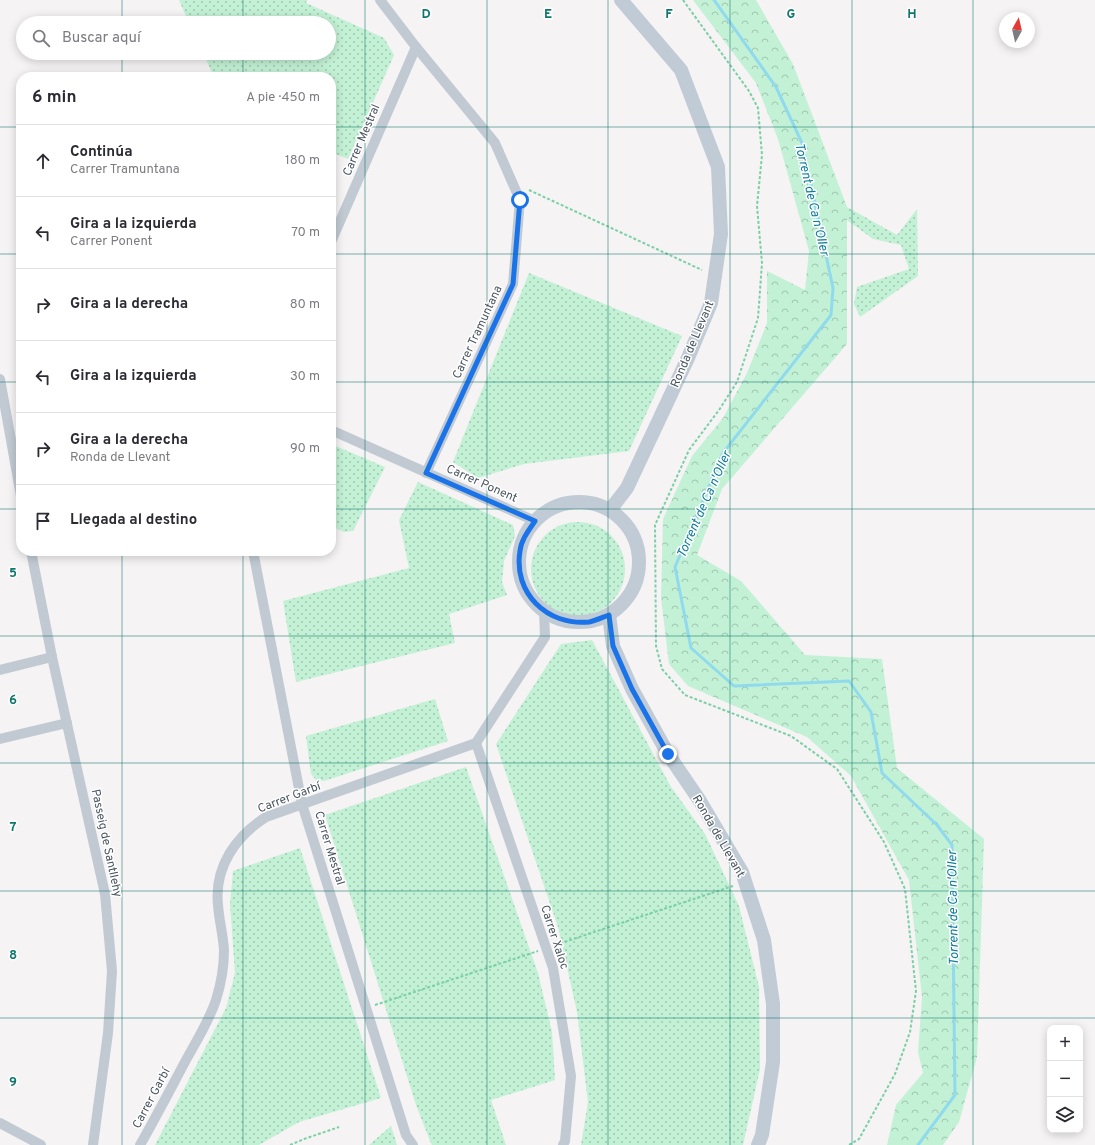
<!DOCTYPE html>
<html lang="es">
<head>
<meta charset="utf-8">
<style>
  body { margin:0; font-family:Overpass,sans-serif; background:#f7f7f7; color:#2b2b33 }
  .controls { position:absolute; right:12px; bottom:12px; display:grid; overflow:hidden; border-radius:8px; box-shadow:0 2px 10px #0003 }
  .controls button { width:36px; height:36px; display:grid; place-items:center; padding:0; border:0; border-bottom:1px solid #e1e1e2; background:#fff; color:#2b2b33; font:20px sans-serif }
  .compass { position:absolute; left:999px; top:12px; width:36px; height:36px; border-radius:50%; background:#fff; box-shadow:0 2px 10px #0003; rotate:8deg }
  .stop { position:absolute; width:12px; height:12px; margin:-9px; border:3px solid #1a73e8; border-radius:50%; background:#fff }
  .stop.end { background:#1a73e8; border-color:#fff; box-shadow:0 1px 4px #0008 }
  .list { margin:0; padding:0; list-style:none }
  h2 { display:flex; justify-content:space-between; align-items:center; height:52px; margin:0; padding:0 16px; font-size:17px }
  h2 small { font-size:13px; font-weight:400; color:#7c7c81 }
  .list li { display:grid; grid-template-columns:26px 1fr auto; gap:12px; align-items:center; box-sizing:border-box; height:72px; padding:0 16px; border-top:1px solid #e1e1e2 }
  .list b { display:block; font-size:15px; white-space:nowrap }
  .list p { margin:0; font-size:13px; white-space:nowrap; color:#7c7c81 }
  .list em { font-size:13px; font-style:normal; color:#7c7c81 }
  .icon { flex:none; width:22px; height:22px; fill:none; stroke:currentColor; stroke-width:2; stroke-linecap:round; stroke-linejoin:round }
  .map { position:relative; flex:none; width:1095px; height:1145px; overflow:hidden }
  .search { position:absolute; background:#fff; box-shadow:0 2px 10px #0003; left:16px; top:16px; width:320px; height:44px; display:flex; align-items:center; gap:10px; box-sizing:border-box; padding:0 14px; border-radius:22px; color:#7c7c81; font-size:15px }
  .panel { position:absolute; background:#fff; box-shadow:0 2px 10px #0003; left:16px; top:72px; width:320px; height:484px; border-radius:16px }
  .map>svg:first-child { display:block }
  .grass { fill:url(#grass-dots) }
  .forest { fill:url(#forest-crowns) }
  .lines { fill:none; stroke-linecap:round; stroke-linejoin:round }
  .stream { stroke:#90daee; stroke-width:3 }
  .path { stroke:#7ad0a6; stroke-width:2; stroke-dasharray:3 2; stroke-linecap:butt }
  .minor { stroke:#c1cad2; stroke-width:10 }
  .secondary { stroke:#c1cbd6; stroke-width:14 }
  .route { stroke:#1a73e8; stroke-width:5 }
  .grid { fill:none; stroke:#0f766e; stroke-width:1; stroke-opacity:0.55 }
  .labels { text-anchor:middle; stroke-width:3; stroke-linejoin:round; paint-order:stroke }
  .street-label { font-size:12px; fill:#4a5661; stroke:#fff }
  .water-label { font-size:13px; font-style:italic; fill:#0c7c9b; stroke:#fff }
  .grid-label { font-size:13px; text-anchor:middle; font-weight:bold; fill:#0f766e; stroke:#fff; stroke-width:3; stroke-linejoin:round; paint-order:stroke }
</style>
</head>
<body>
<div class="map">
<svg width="1095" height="1145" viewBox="0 0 1095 1145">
  <defs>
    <pattern id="grass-dots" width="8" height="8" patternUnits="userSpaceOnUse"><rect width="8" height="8" fill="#c3f1d5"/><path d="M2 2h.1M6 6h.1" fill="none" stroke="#a0c6b0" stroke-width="1.8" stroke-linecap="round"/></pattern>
    <pattern id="forest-crowns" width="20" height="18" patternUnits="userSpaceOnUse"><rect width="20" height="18" fill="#c3f1d5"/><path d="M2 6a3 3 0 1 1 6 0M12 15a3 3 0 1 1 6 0" fill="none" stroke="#a0c6b0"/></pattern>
  </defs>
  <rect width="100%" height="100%" fill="#f5f3f3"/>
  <g class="grass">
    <polygon points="179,0 307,0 306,3 384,38 394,55 348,159 331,152 331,77 214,77 203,53 329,53 329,23 189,23"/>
    <polygon points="847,207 897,235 917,209 918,276 860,317 854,304 857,287 909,269 901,245 873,239 847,220"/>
    <polygon points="529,273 682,336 629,451 524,464 478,478 453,462"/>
    <polygon points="331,444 385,467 353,531 344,532 331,526"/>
    <polygon points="418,482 513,525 515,536 504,561 502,582 507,595 449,614 455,643 296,682 283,601 409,568 399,520"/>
    <circle cx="578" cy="569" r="47"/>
    <polygon points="592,640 671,787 705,834 739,906 759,987 760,1069 743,1145 581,1145 588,1102 577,1012 558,927 496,744 561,644"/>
    <polygon points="435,699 448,741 324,781 316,780 311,774 306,736"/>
    <polygon points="466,767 538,973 552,1032 555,1080 491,1100 506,1145 432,1145 430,1141 416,1105 325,815"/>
    <polygon points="300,848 381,1098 299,1122 259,1145 155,1145 226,1008 235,973 230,904 233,871"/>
    <polygon points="391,1126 397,1145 369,1145"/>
  </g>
  <polygon class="forest" points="693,0 756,0 793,64 847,207 847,344 722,489 697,555 741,581 805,655 882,659 897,768 984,839 977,1057 959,1122 943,1145 887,1145 896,1105 923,1073 918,1052 922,997 909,880 851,776 807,737 688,686 669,664 661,598 663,519 692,456 723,418 747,373 767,323 767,271 805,290 809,251 778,139 756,83"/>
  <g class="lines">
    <polyline class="stream" points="714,0 776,87 802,143 833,288 831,315 723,453 675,567 691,648 734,686 849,681 871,712 882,773 937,825 952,845 955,1095 918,1145"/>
    <g class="path">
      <polyline points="683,0 749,91 758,108 762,155 757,206 762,263 758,318 737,382 719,410 689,450 655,525 656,646 662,669 685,695 791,736 837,769 884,842 905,889 916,991 910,1032 895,1074 859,1139 849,1145"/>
      <polyline points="529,190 702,270"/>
      <polyline points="555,945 733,886"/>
      <polyline points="375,1005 538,951"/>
      <polyline points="290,1145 304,1139 339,1127"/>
    </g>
    <g class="minor">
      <polyline points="380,0 416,47 495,143 520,200 513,284 426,473"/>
      <polyline points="331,242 416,47"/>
      <polyline points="0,379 21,496"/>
      <polyline points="331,430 535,521"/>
      <polyline points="31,551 52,657 105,894 112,971 108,1033 93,1145"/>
      <polyline points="253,551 302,804 406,1135 413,1145"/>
      <polyline points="0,670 52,657"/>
      <polyline points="0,739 67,723"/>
      <polyline points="476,743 553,968 571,1076 565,1141 563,1145"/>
      <polyline points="0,1123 41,1145"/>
      <path d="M140 1145C156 1117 171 1088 186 1060 197 1040 209 1021 216 1000 221 984 224 967 224 950 223 934 219 920 218 905 214 867 236 836 266 817L476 743 545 637 544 611"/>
    </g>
    <g class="secondary">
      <circle cx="579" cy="562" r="60"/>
      <polyline points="610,510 627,488 688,358 711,303 721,234 718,167 681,70 621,0"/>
      <polyline points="609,615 613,646 632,689 668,754 700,801 742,872 764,940 773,1004 773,1062 762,1135 758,1145"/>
    </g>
  </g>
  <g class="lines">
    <path class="route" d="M520 200 513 284 426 473 535 521C529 530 521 540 520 551 513 593 547 626 589 622 595 621 603 617 609 615L613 646 632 689 668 754"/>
  </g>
  <path class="grid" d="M122 0V23M243 0V23M365 0V1145M487 0V1145M608 0V1145M730 0V1145M852 0V1145M973 0V1145M122 53V77M243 53V77M0 127H21M331 127H1095M0 254H21M331 254H1095M0 382H21M331 382H1095M0 509H21M331 509H1095M122 551V1145M243 551V1145M0 636H1095M0 763H1095M0 891H1095M0 1018H1095"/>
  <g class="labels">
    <g class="street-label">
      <text transform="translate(361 140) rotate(-67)" y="4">Carrer Mestral</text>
      <text transform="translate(477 332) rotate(-65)" y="4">Carrer Tramuntana</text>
      <text transform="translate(692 344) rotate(-67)" y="4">Ronda de Llevant</text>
      <text transform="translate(482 483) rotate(24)" y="4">Carrer Ponent</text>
      <text transform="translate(289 797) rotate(-21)" y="4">Carrer Garbí</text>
      <text transform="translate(719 836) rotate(60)" y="4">Ronda de Llevant</text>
      <text transform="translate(107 843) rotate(78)" y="4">Passeig de Santllehy</text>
      <text transform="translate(330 848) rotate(73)" y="4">Carrer Mestral</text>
      <text transform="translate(555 937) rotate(72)" y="4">Carrer Xaloc</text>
      <text transform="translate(151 1098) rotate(-62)" y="4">Carrer Garbí</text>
    </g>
    <g class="water-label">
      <text transform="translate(813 199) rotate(77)" y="5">Torrent de Ca n'Oller</text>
      <text transform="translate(703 504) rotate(-66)" y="5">Torrent de Ca n'Oller</text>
      <text transform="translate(952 908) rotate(-91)" y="5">Torrent de Ca n'Oller</text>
    </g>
  </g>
  <g class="grid-label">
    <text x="426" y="18">D</text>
    <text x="548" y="18">E</text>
    <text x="669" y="18">F</text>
    <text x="791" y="18">G</text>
    <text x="912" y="18">H</text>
    <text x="13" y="577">5</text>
    <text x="13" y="704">6</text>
    <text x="13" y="831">7</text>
    <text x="13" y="959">8</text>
    <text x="13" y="1086">9</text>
  </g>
</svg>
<div class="controls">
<button>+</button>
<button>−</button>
<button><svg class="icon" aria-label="layers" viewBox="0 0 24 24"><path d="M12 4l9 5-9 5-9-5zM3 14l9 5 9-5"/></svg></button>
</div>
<svg class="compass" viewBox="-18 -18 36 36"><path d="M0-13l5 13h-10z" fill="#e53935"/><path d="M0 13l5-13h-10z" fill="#7c7c81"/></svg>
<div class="stop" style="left:520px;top:200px"></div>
<div class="stop end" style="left:668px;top:754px"></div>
<div class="search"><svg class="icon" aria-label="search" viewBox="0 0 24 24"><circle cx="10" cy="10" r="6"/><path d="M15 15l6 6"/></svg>Buscar aquí</div>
<section class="panel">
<h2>6 min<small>A pie · 450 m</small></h2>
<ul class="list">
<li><svg class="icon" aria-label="ahead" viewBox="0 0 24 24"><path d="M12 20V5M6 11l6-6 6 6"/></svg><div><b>Continúa</b><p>Carrer Tramuntana</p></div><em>180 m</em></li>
<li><svg class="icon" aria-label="left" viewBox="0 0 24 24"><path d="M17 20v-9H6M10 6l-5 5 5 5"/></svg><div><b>Gira a la izquierda</b><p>Carrer Ponent</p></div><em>70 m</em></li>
<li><svg class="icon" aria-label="right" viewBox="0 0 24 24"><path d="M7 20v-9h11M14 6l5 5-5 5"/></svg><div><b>Gira a la derecha</b></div><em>80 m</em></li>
<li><svg class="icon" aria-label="left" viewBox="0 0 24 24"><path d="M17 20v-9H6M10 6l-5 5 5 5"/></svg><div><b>Gira a la izquierda</b></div><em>30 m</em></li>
<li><svg class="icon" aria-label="right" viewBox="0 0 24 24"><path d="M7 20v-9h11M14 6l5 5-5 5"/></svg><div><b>Gira a la derecha</b><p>Ronda de Llevant</p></div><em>90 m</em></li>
<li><svg class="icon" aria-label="arrive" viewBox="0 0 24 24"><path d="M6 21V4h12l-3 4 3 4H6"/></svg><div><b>Llegada al destino</b></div></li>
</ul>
</section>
</div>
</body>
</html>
